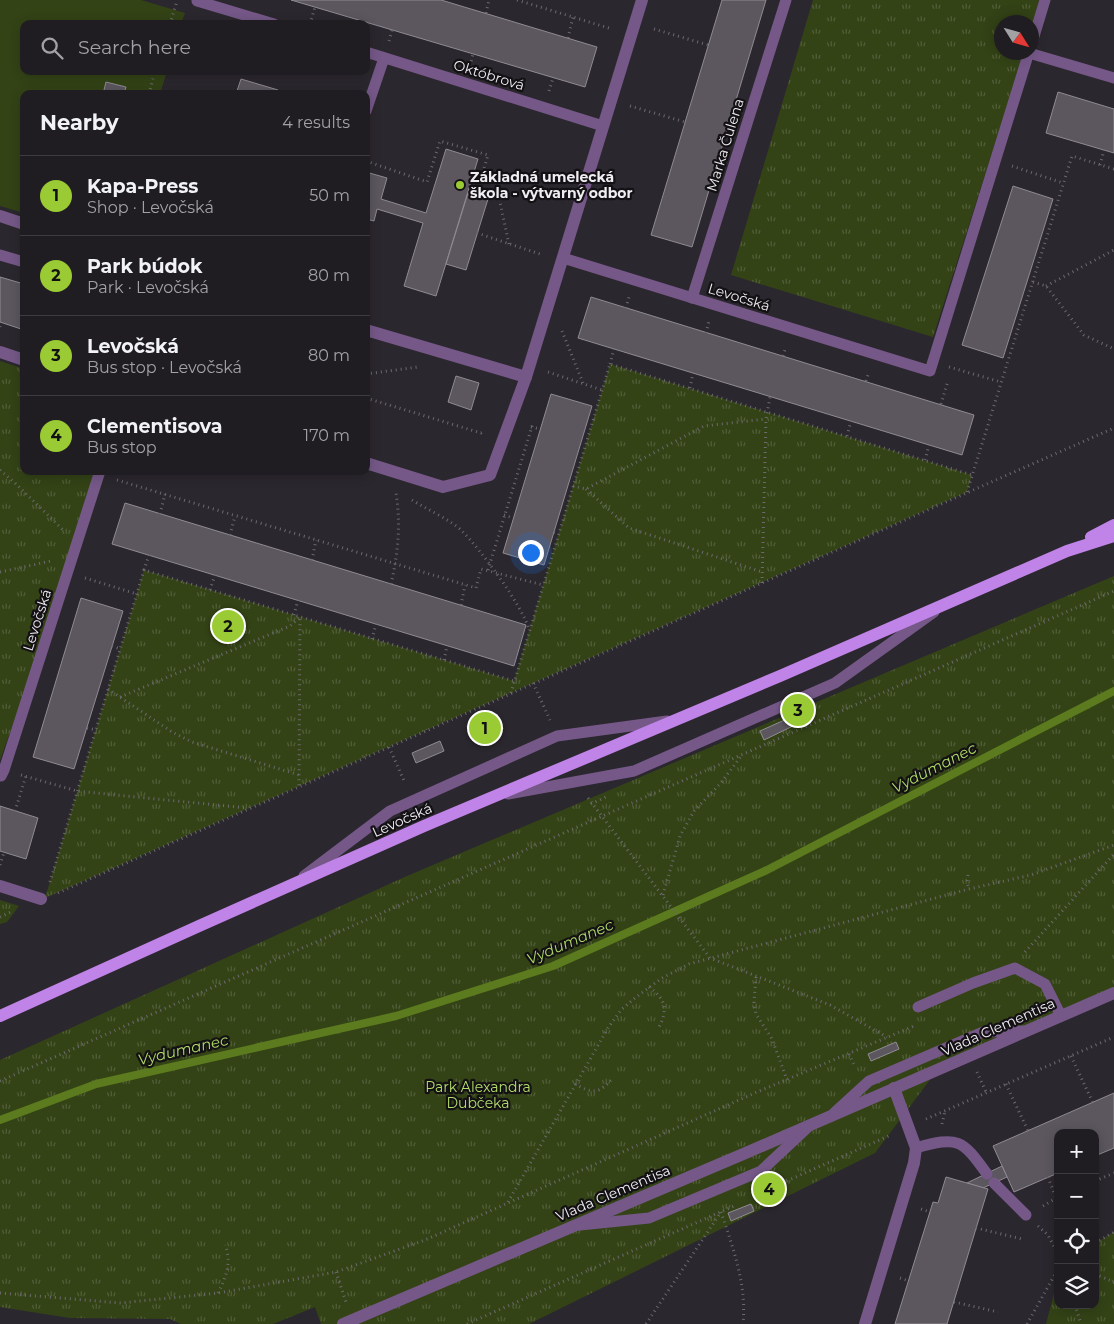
<!DOCTYPE html>
<html lang="en">
<head>
<meta charset="utf-8">
<style>
  body { margin:0; font-family:Montserrat,sans-serif; background:#2d2a2f; color:#f1f3f6 }
  .controls { position:absolute; right:15px; bottom:15px; display:grid; overflow:hidden; border-radius:10px; box-shadow:0 2px 12px #0003 }
  .controls button { width:45px; height:45px; display:grid; place-items:center; padding:0; border:0; border-bottom:1px solid #3d3b40; background:#201d22; color:#f1f3f6; font:25px sans-serif }
  .compass { position:absolute; left:994px; top:15px; width:45px; height:45px; border-radius:50%; background:#201d22; box-shadow:0 2px 12px #0003; rotate:127deg }
  .you { position:absolute; left:530px; top:552px; width:18px; height:18px; margin:-12px; border:4px solid #fff; border-radius:50%; background:#1a73e8; box-shadow:0 0 0 8px #1a73e833 }
  .badge { display:grid; place-items:center; width:32px; height:32px; border-radius:50%; background:#9acb34; color:#111; font-size:16px; font-weight:700 }
  .pin { position:absolute; translate:-50% -50%; border:2px solid #fff; box-shadow:0 1px 5px #0006 }
  .list { margin:0; padding:0; list-style:none }
  h2 { display:flex; justify-content:space-between; align-items:center; height:65px; margin:0; padding:0 20px; font-size:21px }
  h2 small { font-size:16px; font-weight:400; color:#a2a2a5 }
  .list li { display:grid; grid-template-columns:32px 1fr auto; gap:15px; align-items:center; box-sizing:border-box; height:80px; padding:0 20px; border-top:1px solid #3d3b40 }
  .list b { display:block; font-size:19px; white-space:nowrap }
  .list p { margin:0; font-size:16px; white-space:nowrap; color:#a2a2a5 }
  .list em { font-size:16px; font-style:normal; color:#a2a2a5 }
  .icon { flex:none; width:28px; height:28px; fill:none; stroke:currentColor; stroke-width:2; stroke-linecap:round; stroke-linejoin:round }
  .map { position:relative; flex:none; width:1114px; height:1324px; overflow:hidden }
  .search { position:absolute; background:#201d22; box-shadow:0 2px 12px #0003; left:20px; top:20px; width:350px; height:55px; display:flex; align-items:center; gap:12px; box-sizing:border-box; padding:0 18px; border-radius:10px; color:#a2a2a5; font-size:19px }
  .panel { position:absolute; background:#201d22; box-shadow:0 2px 12px #0003; left:20px; top:90px; width:350px; height:385px; border-radius:10px }
  .map>svg:first-child { display:block }
  .grass { fill:url(#grass-tufts) }
  .pitch { fill:#334316 }
  .lines { fill:none; stroke-linecap:round; stroke-linejoin:round }
  .stream { stroke:#5c7a1e; stroke-width:8 }
  .building { fill:#5c575f; stroke:#908b93 }
  .path { stroke:#6d6970; stroke-width:3; stroke-dasharray:1 4; stroke-linecap:butt }
  .service { stroke:#755888; stroke-width:11 }
  .minor { stroke:#755888; stroke-width:12 }
  .tertiary { stroke:#755888; stroke-width:12 }
  .primary { stroke:#c083e8; stroke-width:12 }
  .poi-dot { fill:#9acb34; stroke:#131114; stroke-width:2 }
  .labels { text-anchor:middle; stroke-width:4.5; stroke-linejoin:round; paint-order:stroke }
  .street-label { font-size:14px; fill:#f0edf2; stroke:#131114 }
  .poi-label { font-size:14px; font-weight:bold; fill:#f0edf2; stroke:#131114; text-anchor:start }
  .park-label { font-size:14px; fill:#b3de6a; stroke:#131114 }
  .water-label { font-size:15px; font-style:italic; fill:#afda66; stroke:#131114 }
</style>
</head>
<body>
<div class="map">
<svg width="1114" height="1324" viewBox="0 0 1114 1324">
  <defs>
    <pattern id="grass-tufts" width="24" height="20" patternUnits="userSpaceOnUse" patternTransform="scale(1.25)"><rect width="24" height="20" fill="#334316"/><path d="M3 7l-1-3M5 7V3M7 7l1-3M15 17l-1-3M17 17v-4M19 17l1-3" fill="none" stroke="#515e38"/></pattern>
  </defs>
  <rect width="100%" height="100%" fill="#2b272e"/>
  <g class="grass">
    <polygon points="813,0 1039,0 1032,26 1032,22 1002,22 1002,52 1024,53 933,337 731,275"/>
    <polygon points="0,361 24,369 24,471 106,471 0,760"/>
    <polygon points="610,364 972,475 967,492 45,898 144,570 514,681"/>
    <polygon points="1114,576 1114,993 935,1073 875,1153 529,1324 321,1324 315,1307 273,1324 181,1324 170,1319 70,1318 0,1307 0,1060 407,876"/>
    <polygon points="0,900 19,906 7,922 0,924"/>
    <polygon points="1114,1232 1114,1324 1046,1324 1058,1278 1058,1305 1095,1305 1095,1243"/>
  </g>
  <polygon class="pitch" points="0,0 141,0 185,13 181,24 24,24 24,71 167,71 160,94 24,94 24,213 0,206"/>
  <g class="lines">
    <polyline class="stream" points="0,1120 96,1084 396,1016 553,966 767,870 1114,691"/>
  </g>
  <g class="building">
    <polygon points="291,0 441,0 597,47 585,87"/>
    <polygon points="722,0 766,0 692,247 651,235"/>
    <polygon points="241,79 278,90 277,94 236,94"/>
    <polygon points="106,82 126,87 124,94 103,94"/>
    <polygon points="1058,92 1114,109 1114,153 1046,133"/>
    <polygon points="446,149 478,159 436,296 404,286 423,223 377,209 374,221 366,219 366,172 387,178 381,199 426,213"/>
    <polygon points="1013,186 1053,199 1003,358 962,345"/>
    <polygon points="468,193 488,199 466,270 446,264"/>
    <polygon points="0,277 24,284 24,330 0,322"/>
    <polygon points="591,297 974,415 962,455 578,338"/>
    <polygon points="456,376 479,383 471,410 448,402"/>
    <polygon points="551,394 592,406 544,565 503,553"/>
    <polygon points="125,503 526,625 514,666 112,544"/>
    <polygon points="81,598 123,611 74,769 33,757"/>
    <polygon points="497,714 503,729 473,741 467,726"/>
    <polygon points="789,718 793,726 764,740 760,731"/>
    <polygon points="440,741 444,751 416,763 412,753"/>
    <polygon points="0,806 38,818 26,859 0,851"/>
    <polygon points="896,1042 899,1049 871,1061 868,1054"/>
    <polygon points="1114,1093 1114,1148 1095,1156 1095,1133 1058,1133 1058,1173 1014,1192 993,1146"/>
    <polygon points="1002,1166 1007,1177 983,1188 967,1183"/>
    <polygon points="946,1177 988,1189 947,1324 895,1324 933,1202 938,1203"/>
    <polygon points="751,1204 754,1211 731,1221 728,1213"/>
  </g>
  <g class="lines">
    <g class="path">
      <polyline points="517,0 612,29"/>
      <polyline points="486,13 489,0"/>
      <polyline points="170,24 177,1"/>
      <polyline points="310,24 315,7"/>
      <polyline points="654,29 708,45"/>
      <polyline points="568,38 573,17"/>
      <polyline points="389,41 392,30"/>
      <polyline points="470,66 473,54"/>
      <polyline points="549,91 553,78"/>
      <polyline points="149,94 155,71"/>
      <polyline points="630,106 685,122"/>
      <polyline points="366,161 427,182 440,141 488,155 477,192 499,198 509,244"/>
      <polyline points="1100,165 1104,150"/>
      <polyline points="1012,166 1063,183"/>
      <polyline points="477,233 543,255"/>
      <polyline points="1033,282 1046,286 1084,335 1114,349"/>
      <polyline points="1046,286 1114,250"/>
      <polyline points="626,308 629,297"/>
      <polyline points="0,327 1,323"/>
      <polyline points="562,331 583,383"/>
      <polyline points="706,333 709,321"/>
      <polyline points="783,356 786,347"/>
      <polyline points="610,364 614,349"/>
      <polyline points="949,367 1001,382"/>
      <polyline points="548,372 602,390"/>
      <polyline points="366,374 418,367"/>
      <polyline points="866,381 869,372"/>
      <polyline points="690,388 693,373"/>
      <polyline points="366,398 481,433 485,431"/>
      <polyline points="941,404 948,381"/>
      <polyline points="531,427 540,429"/>
      <polyline points="847,436 851,421"/>
      <polyline points="925,460 929,445"/>
      <polyline points="0,470 15,483 63,530"/>
      <polyline points="117,480 476,588 481,569 543,585"/>
      <polyline points="573,486 586,489 704,426 766,419"/>
      <polyline points="586,489 629,528 762,572"/>
      <polyline points="967,492 1072,156 1114,169"/>
      <path d="M412 500C426 509 451 520 462 531 480 549 523 606 529 630"/>
      <polyline points="160,514 165,494"/>
      <polyline points="504,515 513,518"/>
      <polyline points="554,532 559,533"/>
      <polyline points="230,535 235,516"/>
      <polyline points="312,560 316,540"/>
      <polyline points="144,570 149,555"/>
      <polyline points="488,570 533,423"/>
      <polyline points="0,572 51,561"/>
      <polyline points="85,578 137,594"/>
      <polyline points="762,583 766,419 770,397"/>
      <path d="M391 584C398 554 401 524 396 493"/>
      <polyline points="210,590 215,575"/>
      <polyline points="461,605 465,585"/>
      <polyline points="294,615 298,600"/>
      <polyline points="372,639 376,624"/>
      <polyline points="112,646 120,649"/>
      <polyline points="444,660 447,646"/>
      <polyline points="533,683 550,720"/>
      <polyline points="108,689 172,732 192,742 299,775"/>
      <polyline points="511,693 610,364 972,475"/>
      <polyline points="120,697 290,626 300,617 299,786"/>
      <polyline points="87,728 96,730"/>
      <polyline points="389,747 405,783"/>
      <polyline points="21,775 77,791 247,808"/>
      <polyline points="588,798 710,958 830,1005 887,1037"/>
      <polyline points="591,804 608,796"/>
      <polyline points="15,811 26,776"/>
      <polyline points="0,865 4,852"/>
      <polyline points="968,875 967,882 969,889"/>
      <polyline points="50,882 144,570 514,681"/>
      <polyline points="58,893 1114,428"/>
      <polyline points="663,895 680,836 694,811 720,784 742,755"/>
      <polyline points="0,917 13,911"/>
      <polyline points="1025,952 1114,854"/>
      <polyline points="756,977 754,1002 756,1014 772,1039 787,1080"/>
      <path d="M649 987C666 999 668 1010 659 1027"/>
      <polyline points="849,1054 855,1067"/>
      <polyline points="1071,1056 1093,1103"/>
      <polyline points="977,1072 986,1092"/>
      <polyline points="0,1081 1114,591"/>
      <path d="M575 1084C593 1094 599 1094 613 1078"/>
      <polyline points="1006,1084 1028,1131"/>
      <polyline points="926,1119 1114,1037"/>
      <polyline points="942,1124 945,1111"/>
      <polyline points="1048,1177 1056,1198"/>
      <polyline points="1095,1181 1114,1173"/>
      <polyline points="773,1187 891,1135"/>
      <polyline points="508,1202 608,1028 621,1010 635,998 662,978 689,964 969,889 1031,875 1114,845"/>
      <polyline points="1043,1206 1058,1197"/>
      <polyline points="921,1209 930,1212"/>
      <path d="M721 1212C733 1248 747 1285 743 1324"/>
      <polyline points="1038,1226 1048,1235 1058,1254"/>
      <polyline points="976,1228 1022,1239"/>
      <polyline points="1095,1243 1114,1232"/>
      <polyline points="336,1272 346,1302"/>
      <polyline points="1095,1274 1114,1282"/>
      <polyline points="900,1278 909,1281"/>
      <polyline points="0,1293 121,1303 218,1293 336,1272 425,1240 757,1092 914,1026"/>
      <path d="M218 1293C226 1277 232 1262 225 1245"/>
      <polyline points="954,1302 998,1312"/>
      <polyline points="1075,1305 1081,1324"/>
      <polyline points="467,1324 734,1206"/>
      <polyline points="646,1324 721,1212"/>
      <polyline points="1027,1324 1058,1269"/>
    </g>
    <g class="service">
      <polyline points="197,1 274,24"/>
      <polyline points="1032,43 1045,0"/>
      <polyline points="366,52 603,126"/>
      <polyline points="1029,53 1114,78"/>
      <polyline points="366,111 384,58"/>
      <polyline points="0,255 24,262"/>
      <polyline points="563,258 930,371 1029,52"/>
      <polyline points="692,298 786,0"/>
      <polyline points="0,776 1,776 4,770 100,471"/>
      <polyline points="508,794 634,771 835,683 934,612"/>
      <polyline points="304,876 390,811 557,736 667,721"/>
      <polyline points="918,1007 973,983 1015,968 1045,984 1061,1016"/>
      <polyline points="834,1113 869,1081 983,1032 1023,1031"/>
      <path d="M916 1148C958 1136 962 1139 987 1174"/>
      <polyline points="994,1183 1026,1215"/>
      <polyline points="580,1225 649,1218 761,1171 807,1128"/>
    </g>
    <g class="minor">
      <polyline points="0,216 24,224"/>
      <polyline points="366,330 526,377"/>
      <polyline points="0,352 24,360"/>
      <polyline points="366,463 443,487 490,475 526,377 642,0"/>
      <polyline points="0,886 41,899"/>
      <polyline points="865,1324 914,1163 916,1148 894,1088"/>
    </g>
    <polyline class="tertiary" points="343,1324 748,1152 1114,993"/>
    <g class="primary">
      <polyline points="1091,537 1114,525"/>
      <polyline points="0,1016 199,926 424,826 780,676 1067,551 1114,536"/>
    </g>
  </g>
  <circle class="poi-dot" cx="460" cy="185" r="5"/>
  <g class="labels">
    <g class="street-label">
      <text transform="translate(489 75) rotate(17)" y="5">Októbrová</text>
      <text transform="translate(725 145) rotate(-73)" y="5">Marka Čulena</text>
      <text transform="translate(739 297) rotate(17)" y="5">Levočská</text>
      <text transform="translate(37 620) rotate(-72)" y="5">Levočská</text>
      <text transform="translate(402 820) rotate(-24)" y="5">Levočská</text>
      <text transform="translate(998 1027) rotate(-24)" y="5">Vlada Clementisa</text>
      <text transform="translate(613 1193) rotate(-23)" y="5">Vlada Clementisa</text>
    </g>
    <g class="poi-label">
      <text x="470" y="182">Základná umelecká<tspan x="470" dy="16">škola - výtvarný odbor</tspan></text>
    </g>
    <g class="park-label">
      <text x="478" y="1092">Park Alexandra<tspan x="478" dy="16">Dubčeka</tspan></text>
    </g>
    <g class="water-label">
      <text transform="translate(934 768) rotate(-27)" y="5">Vydumanec</text>
      <text transform="translate(570 942) rotate(-23)" y="5">Vydumanec</text>
      <text transform="translate(183 1050) rotate(-13)" y="5">Vydumanec</text>
    </g>
  </g>
</svg>
<div class="controls">
<button>+</button>
<button>−</button>
<button><svg class="icon" aria-label="locate" viewBox="0 0 24 24"><circle cx="12" cy="12" r="6"/><path d="M12 2v4M12 18v4M2 12h4M18 12h4"/></svg></button>
<button><svg class="icon" aria-label="layers" viewBox="0 0 24 24"><path d="M12 4l9 5-9 5-9-5zM3 14l9 5 9-5"/></svg></button>
</div>
<svg class="compass" viewBox="-18 -18 36 36"><path d="M0-13l5 13h-10z" fill="#e53935"/><path d="M0 13l5-13h-10z" fill="#a2a2a5"/></svg>
<div class="you"></div>
<div class="pin badge" style="left:485px;top:728px">1</div>
<div class="pin badge" style="left:228px;top:626px">2</div>
<div class="pin badge" style="left:798px;top:710px">3</div>
<div class="pin badge" style="left:769px;top:1189px">4</div>
<div class="search"><svg class="icon" aria-label="search" viewBox="0 0 24 24"><circle cx="10" cy="10" r="6"/><path d="M15 15l6 6"/></svg>Search here</div>
<section class="panel">
<h2>Nearby<small>4 results</small></h2>
<ul class="list">
<li><span class="badge">1</span><div><b>Kapa-Press</b><p>Shop · Levočská</p></div><em>50 m</em></li>
<li><span class="badge">2</span><div><b>Park búdok</b><p>Park · Levočská</p></div><em>80 m</em></li>
<li><span class="badge">3</span><div><b>Levočská</b><p>Bus stop · Levočská</p></div><em>80 m</em></li>
<li><span class="badge">4</span><div><b>Clementisova</b><p>Bus stop</p></div><em>170 m</em></li>
</ul>
</section>
</div>
</body>
</html>
